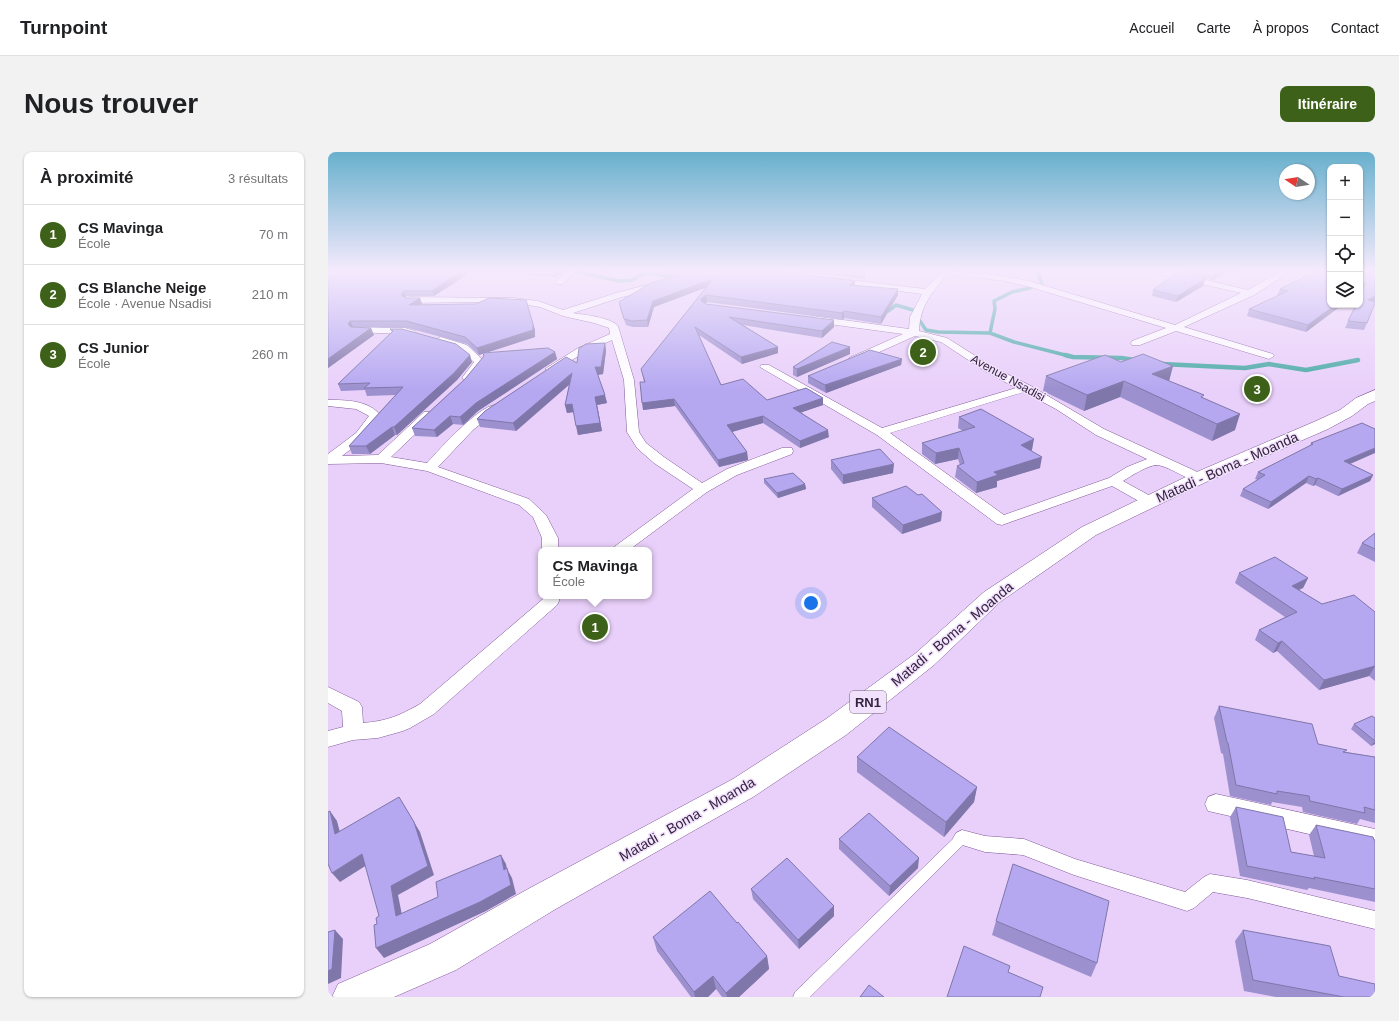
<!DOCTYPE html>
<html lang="fr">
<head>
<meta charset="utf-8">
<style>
  body { margin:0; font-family:Helvetica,sans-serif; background:#f2f2f2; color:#202124 }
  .controls { position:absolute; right:12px; top:12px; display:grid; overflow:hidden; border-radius:8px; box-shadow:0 1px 3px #0004 }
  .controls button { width:36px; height:36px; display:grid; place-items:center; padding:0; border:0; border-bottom:1px solid #e0e0e0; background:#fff; color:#202124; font:20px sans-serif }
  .compass { position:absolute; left:951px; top:12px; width:36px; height:36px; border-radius:50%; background:#fff; box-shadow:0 1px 3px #0004; rotate:282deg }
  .you { position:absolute; left:483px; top:451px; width:14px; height:14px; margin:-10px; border:3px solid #fff; border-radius:50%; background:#1a73e8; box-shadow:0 0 0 6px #1a73e833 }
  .badge { display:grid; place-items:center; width:26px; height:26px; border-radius:50%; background:#3e6119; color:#fff; font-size:13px; font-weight:700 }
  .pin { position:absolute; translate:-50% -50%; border:2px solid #fff; box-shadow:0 1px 4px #0006 }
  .popup { position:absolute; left:210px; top:395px; width:114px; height:52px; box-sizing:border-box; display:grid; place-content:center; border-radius:8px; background:#fff; filter:drop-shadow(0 1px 3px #0005); font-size:13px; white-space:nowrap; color:#757577 }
  .popup b { font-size:15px; color:#202124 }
  .popup::after { content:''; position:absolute; left:50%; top:100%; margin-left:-8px; border:8px solid transparent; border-top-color:#fff }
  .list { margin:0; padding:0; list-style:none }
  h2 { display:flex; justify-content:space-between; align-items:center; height:52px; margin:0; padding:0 16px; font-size:17px }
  h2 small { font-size:13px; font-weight:400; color:#757577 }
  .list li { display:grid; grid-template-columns:26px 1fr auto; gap:12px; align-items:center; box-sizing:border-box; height:60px; padding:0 16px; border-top:1px solid #e0e0e0 }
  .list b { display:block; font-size:15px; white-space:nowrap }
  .list p { margin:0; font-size:13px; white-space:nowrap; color:#757577 }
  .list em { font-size:13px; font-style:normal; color:#757577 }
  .icon { flex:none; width:22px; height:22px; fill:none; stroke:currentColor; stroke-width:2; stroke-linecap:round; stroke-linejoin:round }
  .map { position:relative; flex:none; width:1047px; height:845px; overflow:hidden; border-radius:8px }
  header { display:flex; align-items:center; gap:24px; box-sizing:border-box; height:56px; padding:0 20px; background:#fff; border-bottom:1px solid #e0e0e0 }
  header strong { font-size:19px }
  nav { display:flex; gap:22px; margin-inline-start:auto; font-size:14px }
  .intro { display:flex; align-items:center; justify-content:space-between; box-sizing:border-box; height:96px; padding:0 24px }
  h1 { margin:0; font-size:28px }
  .button { padding:10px 18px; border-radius:8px; background:#3e6119; color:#fff; font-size:14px; font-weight:700 }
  main { display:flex; gap:24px; padding:0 24px }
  aside { flex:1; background:#fff; border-radius:8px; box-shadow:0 1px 3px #0004 }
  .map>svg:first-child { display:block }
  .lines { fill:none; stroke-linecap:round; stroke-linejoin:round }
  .stream-far1 { stroke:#48a9a5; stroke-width:3.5 }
  .stream { stroke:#48a9a5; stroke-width:4.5 }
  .service-casing { stroke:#805998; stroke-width:1 }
  .pedestrian-casing { stroke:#805998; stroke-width:1 }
  .minor-casing { stroke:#805998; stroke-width:1 }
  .trunk-casing { stroke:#805998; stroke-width:1 }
  .service { fill:#fff; fill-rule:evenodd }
  .pedestrian { fill:#fff; fill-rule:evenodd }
  .minor { fill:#fff; fill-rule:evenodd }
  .trunk { fill:#fff; fill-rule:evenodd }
  .wall { fill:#9c90cf }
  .shaded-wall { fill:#7f76a9 }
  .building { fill:#b5a8f1; stroke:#7f76a9 }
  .labels { text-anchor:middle; stroke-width:3; stroke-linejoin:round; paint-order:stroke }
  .far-street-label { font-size:12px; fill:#34233e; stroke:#f2e1fd }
  .shield { fill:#f2e1fd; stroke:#6d5c77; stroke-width:1 }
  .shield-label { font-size:13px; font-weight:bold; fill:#34233e }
  .street-label { font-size:14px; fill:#34233e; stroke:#f2e1fd }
</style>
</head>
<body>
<header>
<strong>Turnpoint</strong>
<nav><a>Accueil</a><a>Carte</a><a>À propos</a><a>Contact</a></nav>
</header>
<div class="intro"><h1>Nous trouver</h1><a class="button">Itinéraire</a></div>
<main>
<aside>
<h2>À proximité<small>3 résultats</small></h2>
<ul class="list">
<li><span class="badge">1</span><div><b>CS Mavinga</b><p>École</p></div><em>70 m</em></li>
<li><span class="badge">2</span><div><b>CS Blanche Neige</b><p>École · Avenue Nsadisi</p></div><em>210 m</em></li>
<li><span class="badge">3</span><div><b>CS Junior</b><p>École</p></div><em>260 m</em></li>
</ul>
</aside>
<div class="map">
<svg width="1047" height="845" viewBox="0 0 1047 845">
  <rect width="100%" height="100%" fill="#e9d0fa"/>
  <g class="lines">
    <g class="stream-far1">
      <polyline points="247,119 291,129 304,128 314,122 323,121 351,127"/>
      <polyline points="709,119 714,132"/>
      <polyline points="702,136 684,140 666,149 667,157 662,181 686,190 741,204"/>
      <polyline points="554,161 560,159 568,153 585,158"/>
      <polyline points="592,169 598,178 610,180 662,181"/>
    </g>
    <g class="stream">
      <polyline points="737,203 745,205 793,206 807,208"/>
      <polyline points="834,212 917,216 941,212 978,218 1030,208"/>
    </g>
    <g class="service-casing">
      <polygon id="service" points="634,681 638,682 640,686 638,690 482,845 465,845 467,840 630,682"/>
    </g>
    <g class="pedestrian-casing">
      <polygon id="pedestrian" points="634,678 657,684 696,687 747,707 857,740 876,725 882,722 919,728 1047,759 1047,777 919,746 885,740 866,756 859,759 746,723 695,703 657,700 628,691 625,686 628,681"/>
    </g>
    <g class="minor-casing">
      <g id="minor">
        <polygon points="240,119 249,119 235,132 229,132 228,130 229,128"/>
        <path d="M610 119C641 119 671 123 701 129L847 173 913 141 826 121 825 119H840L920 138 953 119H963L926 143 856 175 945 202 946 204 941 207 848 179 812 193H804L803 191 804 189 838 176 699 134 677 129 620 122C604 140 592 154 591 179L619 186 665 215 703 234 776 277 876 323 878 326 876 329H866C856 325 839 314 829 313 820 313 803 324 795 329L826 346 828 349 826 352 821 353 816 352 784 334 674 373 669 372 549 283 432 215 433 213H441L554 276 688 236 657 219 613 190 587 184 529 210H521L520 208 521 206 575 182 486 170 481 167 486 164 581 177 582 165 594 142 505 130 501 128 505 126 597 137 613 121ZM696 240 728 257 768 283 819 307 799 315 781 326 676 363 562 281Z"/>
        <path d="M319 133 323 136 322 138 294 145 245 161C257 163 282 165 290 174L306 228 311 280 318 291 336 305 374 331 399 317 454 296H464L465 299 464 302 409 323 379 340 301 398H283L286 395 365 337 326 311 309 296 299 280 296 228 284 188 257 200 226 219 222 220 217 217 250 196 282 182 281 176 266 171 235 164 212 155 200 153 156 150 81 151 77 148 81 145 185 146 210 149 235 158 288 141Z"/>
        <polygon points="29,175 77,176 87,179 89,181 84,184 76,182 26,180 24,178 26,176"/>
        <polygon points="113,185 139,193 157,210 143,228 139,229 134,226 146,210 131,197 110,190 108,188 110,186"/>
        <path d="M0 248C18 248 41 248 53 264L37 286 14 304 50 303 96 260H104L106 263 104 266 63 305 99 311C110 299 155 248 171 253L173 255 171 257 145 278 110 315 201 347 218 363 230 386V398H214V386L205 365 191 353 99 319 53 311 0 312V302L28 281 41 264 28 257 0 254Z"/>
        <path d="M215 444H231V449L229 453 106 562 82 576 75 579 50 586 25 588 0 595V579L15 575 14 559 0 551V535L31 550 34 555 35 571C59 569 71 564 92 552L215 447Z"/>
        <polygon points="888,642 1047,677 1047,697 880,659 877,652 880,645"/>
      </g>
    </g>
    <g class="trunk-casing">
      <polygon id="trunk" points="1047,238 1047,249 1040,252 1024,264 1000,277 878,330 768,383 672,450 606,513 518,583 425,645 226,758 128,818 66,845 4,845 10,832 102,792 202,736 405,627 498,567 588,501 656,440 754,375 864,322 988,269 1012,258 1028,246"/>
    </g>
    <use href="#service" class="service"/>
    <use href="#pedestrian" class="pedestrian"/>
    <use href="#minor" class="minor"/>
    <use href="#trunk" class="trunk"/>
  </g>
  <g class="wall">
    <polygon points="0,119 237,119 227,125 158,120 156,121 140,122 106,144 78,144 77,146 92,146 94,152 93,153 205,172 207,178 207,185 158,201 227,200 229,207 150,259 135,273 125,272 109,285 87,284 84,276 137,227 156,204 155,201 151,203 139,192 80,176 25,175 46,183 0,216"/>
    <polygon points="269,119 284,119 283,122"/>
    <polygon points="327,119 451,119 527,134 570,137 570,143 553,172 516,166 514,168 379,150 376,151 378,152 506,175 494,186 415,173 450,195 450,201 414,212 371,183 393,233 439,248 495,253 473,260 501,285 472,296 435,271 404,280 419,300 420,308 391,315 347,254 315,258 316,230 313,217 378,135 326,155 320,175 305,175 298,173 292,156 291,150 348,124"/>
    <polygon points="467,119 530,119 537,122 537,127"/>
    <polygon points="856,119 912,119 909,122 899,120 885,128 856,121"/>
    <polygon points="989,119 1002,153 1014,153 978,180 919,164 921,157 950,144 949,144 952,137"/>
    <polygon points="1032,119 1047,119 1047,149 1046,150 1039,171 1036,178 1017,176 1035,137 1032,139"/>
    <polygon points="875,134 848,150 824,144 825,138"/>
    <polygon points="62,177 144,210 129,228 69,283 67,283 42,302 24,302 21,294 68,243 39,244 37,238 13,239 10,232 64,180"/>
    <polygon points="277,191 278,199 275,222 270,223 279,251 269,253 274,279 250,283 246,260 239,261 237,253 241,233 188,279 152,275 149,267 249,211"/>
    <polygon points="522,202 469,225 465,223 465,215"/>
    <polygon points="574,207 573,213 498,241 480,231 480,224"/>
    <polygon points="793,210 845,214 841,229 875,246 907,278 884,289 792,245 756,259 715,239 718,224"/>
    <polygon points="631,265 704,298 703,299 712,316 669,329 669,335 648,341 627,325 629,314 632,313 630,307 607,312 594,302 594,291 635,279 630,276"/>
    <polygon points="983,291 1022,312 1045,323 1042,329 1010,344 987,333 985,334 978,331 940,357 912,344 915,337 930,328 927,327 930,320 982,294"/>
    <polygon points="503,308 565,321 515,332 503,317"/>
    <polygon points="436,327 477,332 478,337 450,346 436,331"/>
    <polygon points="544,346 613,369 574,382 544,355"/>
    <polygon points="1047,381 1047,410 1029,401 1034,391"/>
    <polygon points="911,421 980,426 975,436 971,438 994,452 1047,460 1047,529 1041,524 991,538 949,499 945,501 927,488 931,478 957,465 907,431"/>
    <polygon points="891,554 990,592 1018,600 1047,605 1047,671 1032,667 1029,672 975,660 974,655 944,650 943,653 902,644 895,602 893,601 886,566"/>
    <polygon points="1044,564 1047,592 1043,594 1023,577 1026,572"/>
    <polygon points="529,605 649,635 646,650 616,685 529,620"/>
    <polygon points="908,655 963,700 986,704 981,683 988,673 1047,688 1047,750 981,736 979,738 912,724 902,665"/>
    <polygon points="511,687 590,716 561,744 511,697"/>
    <polygon points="423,737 506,754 506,764 471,797 425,747"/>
    <polygon points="668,769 769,811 763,825 664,783"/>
    <polygon points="409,771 439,804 441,817 411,845 394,845 388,837 380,845 363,845 329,799 325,785"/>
    <polygon points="915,778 1011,824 1047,845 948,845 916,839 907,789"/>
  </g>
  <g class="shaded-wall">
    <polygon points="133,119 139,119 140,122 106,144 104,139"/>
    <polygon points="225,119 237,119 227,125"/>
    <polygon points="889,119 899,119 885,128 887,120"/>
    <polygon points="385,127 385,133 326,155 320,175 319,168 325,149"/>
    <polygon points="877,127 875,134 848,150 850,144"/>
    <polygon points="527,129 527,135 521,133"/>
    <polygon points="1038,130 1036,137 1032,139 1032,135"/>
    <polygon points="570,137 570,143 553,172 553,165"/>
    <polygon points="76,139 78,144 76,149 73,143"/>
    <polygon points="378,143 379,150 374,153 373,147"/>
    <polygon points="1047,144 1047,149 1037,155 1040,148"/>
    <polygon points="92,146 94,152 83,159 81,153"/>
    <polygon points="1007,153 1014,153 978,180 980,173"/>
    <polygon points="516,159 516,166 514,168 514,161"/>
    <polygon points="506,168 506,175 494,186 494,179"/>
    <polygon points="22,169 25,175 22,178 20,172"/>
    <polygon points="205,172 207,178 207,185 151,203 149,196"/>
    <polygon points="43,176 46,183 0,216 0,207"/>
    <polygon points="277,191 278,199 275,222 268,223 267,215"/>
    <polygon points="450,195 450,201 414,212 413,205"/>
    <polygon points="522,195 522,202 469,225 469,217"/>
    <polygon points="227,200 229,207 150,259 135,273 132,265 148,251"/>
    <polygon points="142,203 144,210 129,228 69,283 66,275"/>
    <polygon points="574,207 573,213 498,241 497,233"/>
    <polygon points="845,214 841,229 824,222"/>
    <polygon points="244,221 245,229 188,279 185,271"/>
    <polygon points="796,229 792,245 756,259 759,243"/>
    <polygon points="277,243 279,251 269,253 274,279 250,283 248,274 267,245"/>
    <polygon points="495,246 495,253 466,263 465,256"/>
    <polygon points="346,247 347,254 315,258 314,251"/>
    <polygon points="244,252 246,260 239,261 237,253"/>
    <polygon points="912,262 907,278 884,289 889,272"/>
    <polygon points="122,264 125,272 109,285 106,278"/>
    <polygon points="435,264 435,271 400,281 399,273"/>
    <polygon points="64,275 67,283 42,302 38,294"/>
    <polygon points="500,278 501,285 472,296 472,289"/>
    <polygon points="706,287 704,298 691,304 693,293"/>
    <polygon points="631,296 630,307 607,312 608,301"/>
    <polygon points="1047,296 1047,301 1013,316 1016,309"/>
    <polygon points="419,300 420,308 391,315 390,308"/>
    <polygon points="714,305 712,316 669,329 669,335 648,341 649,330 666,320"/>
    <polygon points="566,312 565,321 515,332 515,323"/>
    <polygon points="1045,323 1042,329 1010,344 1014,337"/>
    <polygon points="981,324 978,331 940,357 943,350"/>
    <polygon points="990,326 987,333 985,334 988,327"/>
    <polygon points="477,332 478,337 450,346 449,341"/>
    <polygon points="614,360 613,369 574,382 575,373"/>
    <polygon points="980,426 975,436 959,443 964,434"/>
    <polygon points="954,489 949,499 945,501 950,491"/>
    <polygon points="1047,514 1041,524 991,538 996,528"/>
    <polygon points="1047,589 1047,592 1043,594"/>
    <polygon points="649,635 646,650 616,685 618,670"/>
    <polygon points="71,645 92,680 106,723 70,743 76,773 68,764 63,734"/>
    <polygon points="2,659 9,669 15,692 7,682"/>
    <polygon points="34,702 42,711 12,730 4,721"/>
    <polygon points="173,703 178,712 179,717 184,726 188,742 158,759 56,806 48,796 176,718"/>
    <polygon points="591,706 590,716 561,744 562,734"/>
    <polygon points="506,754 506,764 471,797 470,788"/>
    <polygon points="7,778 15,787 13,826 0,832 0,819"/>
    <polygon points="439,804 441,817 411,845 399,845 398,841"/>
    <polygon points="385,824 388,837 380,845 367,845 366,840"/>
  </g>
  <g class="building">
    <polygon points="0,119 133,119 104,139 76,139 73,143 78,146 92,146 81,153 148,152 161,146 198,148 205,172 205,178 149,196 137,185 78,169 22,169 20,172 23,175 43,176 0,207"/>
    <polygon points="352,119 450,119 527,129 521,133 570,137 553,165 516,159 514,161 378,143 373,147 373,149 378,152 506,168 494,179 401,165 450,195 413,205 367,175 393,233 415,227 439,248 478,236 495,246 465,256 500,278 472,289 435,264 399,273 419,300 390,308 346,247 314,251 312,230 317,230 313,217 385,127 325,149 319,168 304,169 296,167 291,150 323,131 359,121"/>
    <polygon points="515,119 530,119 537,122"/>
    <polygon points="989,119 1002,119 1002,153 1007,153 980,173 921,157 960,139 952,137"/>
    <polygon points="1032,119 1047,119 1047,144 1040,148 1047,150 1047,151 1039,171 1020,169 1028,153 1032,153 1032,144 1038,130 1032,135"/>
    <polygon points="849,121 877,127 850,144 825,138"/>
    <polygon points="62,177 74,177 128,192 142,203 126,221 66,275 64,275 38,294 21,294 75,235 36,236 42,231 10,232 65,179"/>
    <polygon points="504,190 522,195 469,217 465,215"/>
    <polygon points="277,191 273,215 267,215 277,243 267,245 272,271 248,274 244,252 237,253 244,221 185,271 149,267 157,259 238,205 249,211 251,196 255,194 258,192"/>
    <polygon points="220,196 227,200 148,251 132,265 122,264 106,278 84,276 137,227 156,204 155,201"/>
    <polygon points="542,198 574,207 497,233 480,224"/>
    <polygon points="815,202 845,214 824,222 876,243 873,245 912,262 889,272 796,229 759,243 718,224 777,203 793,210"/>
    <polygon points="653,257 706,287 693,293 714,305 666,320 670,323 649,330 629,314 636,311 631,296 608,301 594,291 647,275 631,265"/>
    <polygon points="1034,271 1047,277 1047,296 1016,309 1045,323 1014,337 990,326 988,327 981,324 943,350 915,337 937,323 930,320 985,292 983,291"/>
    <polygon points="552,297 566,312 515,323 503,308"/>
    <polygon points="465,321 477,332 449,341 436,327"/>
    <polygon points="578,334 590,343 594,342 614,360 575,373 544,346"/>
    <polygon points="1047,381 1047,397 1034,391"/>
    <polygon points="947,405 980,426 964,434 994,452 1026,443 1047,460 1047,514 996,528 954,489 950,491 931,478 969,460 911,421"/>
    <polygon points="891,554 984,572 990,592 1019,598 1015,600 1047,605 1047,658 1036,655 1037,661 982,649 981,644 949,639 949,642 908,633 900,591 899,590"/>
    <polygon points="1044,564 1047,566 1047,589 1026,572"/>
    <polygon points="561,575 649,635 618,670 529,605"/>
    <polygon points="71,645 86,670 100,714 63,734 68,764 110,745 108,730 173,703 176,718 179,716 183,733 152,750 48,796 46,773 49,772 48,766 51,764 34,702 4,721 0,712 0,660 2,659 7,682"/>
    <polygon points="908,655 955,665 963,700 997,706 988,673 1045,685 1046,688 1047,688 1047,737 986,725 987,727 919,714"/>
    <polygon points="541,661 591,706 562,734 511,687"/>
    <polygon points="459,706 506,754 470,788 423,737"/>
    <polygon points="685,712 781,749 769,811 668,769"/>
    <polygon points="382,739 409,771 410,770 439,804 398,841 385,824 366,840 325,785"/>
    <polygon points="7,778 4,817 0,819 0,780"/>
    <polygon points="915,778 1002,794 1011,824 1047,832 1047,845 1016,845 925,828"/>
    <polygon points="636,794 682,814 680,820 715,835 712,845 619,845"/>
    <polygon points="541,833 556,845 532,845"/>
  </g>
  <linearGradient id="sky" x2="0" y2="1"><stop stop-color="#68b0cd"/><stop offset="0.5" stop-color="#f5eafd"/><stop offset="1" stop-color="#f5eafd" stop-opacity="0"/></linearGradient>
  <rect width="1047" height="237" fill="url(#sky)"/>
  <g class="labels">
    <g class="far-street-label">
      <text transform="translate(680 226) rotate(29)" y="4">Avenue Nsadisi</text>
    </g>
    <rect class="shield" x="522" y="539" width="36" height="22" rx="3"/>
    <g class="shield-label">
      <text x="540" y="555">RN1</text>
    </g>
    <g class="street-label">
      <text transform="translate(899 315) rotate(-24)" y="5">Matadi - Boma - Moanda</text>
      <text transform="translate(624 482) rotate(-40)" y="5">Matadi - Boma - Moanda</text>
      <text transform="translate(359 667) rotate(-30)" y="5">Matadi - Boma - Moanda</text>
    </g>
  </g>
</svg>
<div class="controls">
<button>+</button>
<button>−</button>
<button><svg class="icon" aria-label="locate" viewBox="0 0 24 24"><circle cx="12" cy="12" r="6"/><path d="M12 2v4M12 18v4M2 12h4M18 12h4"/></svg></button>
<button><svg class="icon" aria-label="layers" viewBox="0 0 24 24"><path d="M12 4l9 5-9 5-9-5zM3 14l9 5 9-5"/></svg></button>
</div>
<svg class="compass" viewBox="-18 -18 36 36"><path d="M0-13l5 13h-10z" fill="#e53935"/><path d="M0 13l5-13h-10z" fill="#757577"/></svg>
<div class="you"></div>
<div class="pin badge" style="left:267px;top:475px">1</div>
<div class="popup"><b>CS Mavinga</b>École</div>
<div class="pin badge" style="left:595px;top:200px">2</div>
<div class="pin badge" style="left:929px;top:237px">3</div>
</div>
</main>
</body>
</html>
